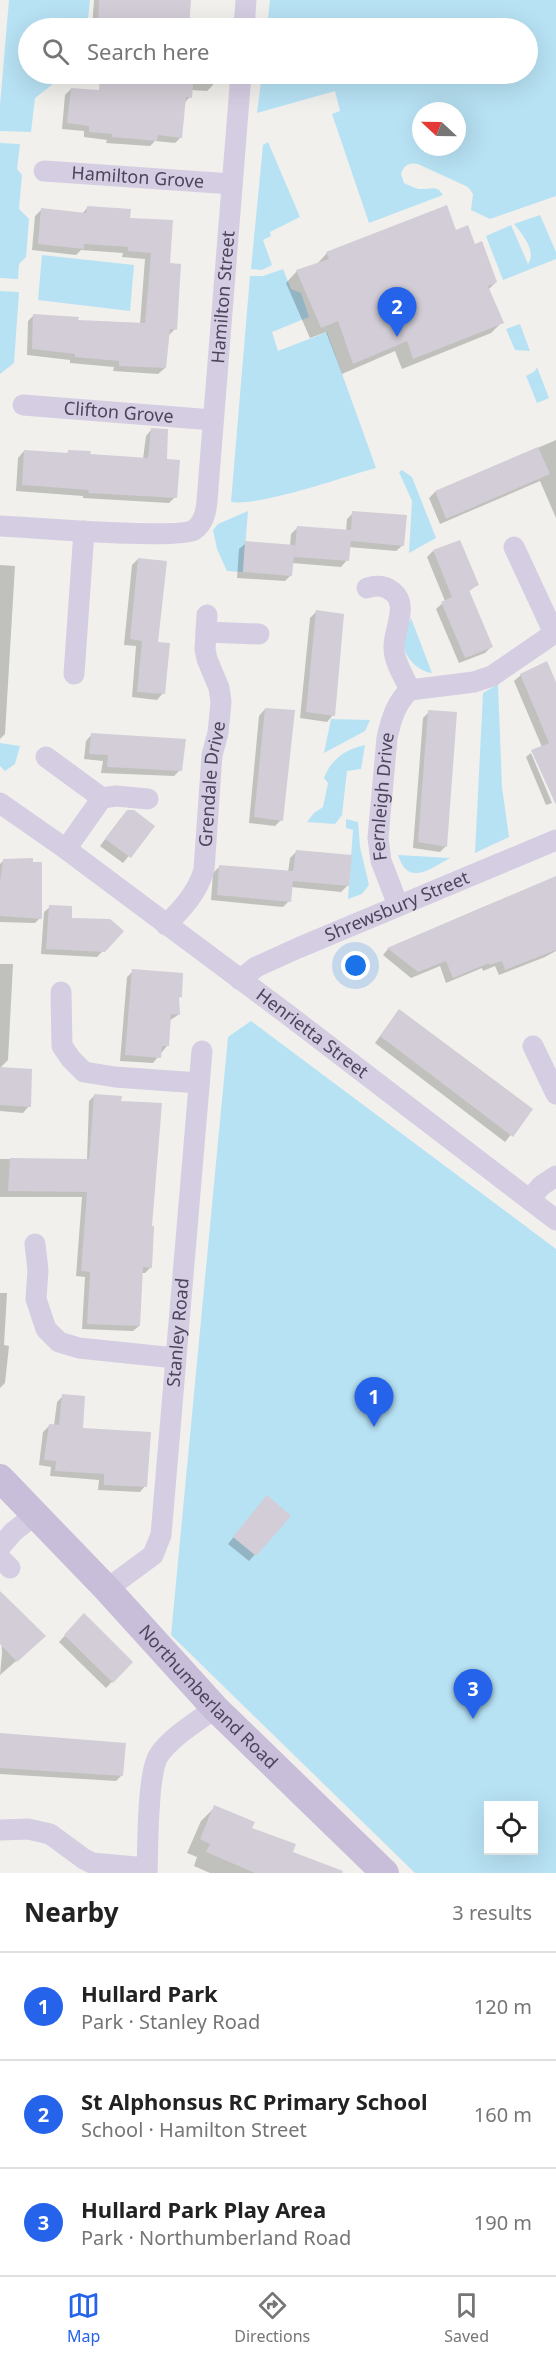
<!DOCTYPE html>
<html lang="en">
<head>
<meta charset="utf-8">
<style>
  body { margin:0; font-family:"Noto Sans",sans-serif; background:#f6f6f6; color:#222 }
  .controls { position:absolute; right:18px; bottom:18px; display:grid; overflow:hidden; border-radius:0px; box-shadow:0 6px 24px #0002 }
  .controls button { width:54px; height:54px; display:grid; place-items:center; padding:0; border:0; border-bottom:2px solid #e0e0e0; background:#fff; color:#222; font:30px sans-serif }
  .compass { position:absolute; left:412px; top:102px; width:54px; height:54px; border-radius:50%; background:#fff; box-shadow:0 6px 24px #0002; rotate:292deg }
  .you { position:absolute; left:356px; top:966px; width:21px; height:21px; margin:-15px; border:4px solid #fff; border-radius:50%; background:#1a73e8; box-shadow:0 0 0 9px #1a73e833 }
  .badge { display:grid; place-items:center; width:39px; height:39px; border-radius:50%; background:#2563eb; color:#fff; font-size:20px; font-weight:700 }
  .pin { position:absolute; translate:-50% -50px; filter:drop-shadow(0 2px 3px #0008) }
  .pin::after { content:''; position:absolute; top:32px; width:21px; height:18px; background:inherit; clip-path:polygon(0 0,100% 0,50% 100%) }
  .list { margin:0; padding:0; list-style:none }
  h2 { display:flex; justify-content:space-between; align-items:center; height:78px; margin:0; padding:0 24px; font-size:26px }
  h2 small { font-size:20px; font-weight:400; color:#767676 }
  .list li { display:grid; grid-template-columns:39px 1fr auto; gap:18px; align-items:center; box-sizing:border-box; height:108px; padding:0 24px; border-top:2px solid #e0e0e0 }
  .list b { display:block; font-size:22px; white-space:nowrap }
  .list p { margin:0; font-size:20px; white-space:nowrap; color:#767676 }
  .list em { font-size:20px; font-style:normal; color:#767676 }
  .icon { flex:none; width:33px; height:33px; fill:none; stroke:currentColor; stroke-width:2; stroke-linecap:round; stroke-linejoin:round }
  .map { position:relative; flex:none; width:556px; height:1873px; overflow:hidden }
  .search { position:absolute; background:#fff; box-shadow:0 6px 24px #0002; left:18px; right:18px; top:18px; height:66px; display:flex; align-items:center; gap:15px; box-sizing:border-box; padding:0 21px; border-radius:33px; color:#767676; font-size:22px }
  .sheet { height:402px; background:#fff }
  nav { display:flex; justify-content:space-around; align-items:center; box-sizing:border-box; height:84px; border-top:2px solid #e0e0e0; background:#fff; font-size:16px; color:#767676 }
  nav a { display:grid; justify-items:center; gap:3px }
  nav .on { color:#2563eb }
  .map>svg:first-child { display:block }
  .green { fill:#b7e2f4; fill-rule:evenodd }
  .shadow { fill:#0003 }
  .building { fill:#d2cdd6 }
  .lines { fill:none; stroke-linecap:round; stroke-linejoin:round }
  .minor { stroke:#d5cde2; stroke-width:21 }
  .secondary { stroke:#c9bed9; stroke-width:28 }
  .labels { text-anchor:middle; stroke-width:4.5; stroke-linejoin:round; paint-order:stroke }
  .street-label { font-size:18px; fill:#4d445d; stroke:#fff }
</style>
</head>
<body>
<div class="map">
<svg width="556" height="1873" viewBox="0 0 556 1873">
  <rect width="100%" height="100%" fill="#f1f0ed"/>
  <g class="green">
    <polygon points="9,0 90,0 87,28 28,28 28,74 60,74 58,80 35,98 31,132 0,131 0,105"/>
    <path d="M270 0H556V196L490 219 471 210 473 194 468 187 418 164C409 162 404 165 401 174L404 183C409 185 414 188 419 189 429 190 437 184 443 195L369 223 332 114 340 111 335 91 257 113 262 74H528V28H267ZM421 111H457V147H421Z"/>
    <polygon points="268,142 300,217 270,232 271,236 263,240 272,265 262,270 251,269 263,145"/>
    <polygon points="0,143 20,144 17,169 22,175 19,209 29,219 26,257 19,264 18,279 0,278"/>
    <path d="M540 215 556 252V259L503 280 486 236 511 225 528 264C537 251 522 234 514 224Z"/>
    <polygon points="42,255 134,265 130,311 38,300"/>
    <path d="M283 269 291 289 301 293 309 317 272 332 278 351 327 332 376 468C342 477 263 506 231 502L250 276H263Z"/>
    <polygon points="0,291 19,292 14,363 0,374"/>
    <polygon points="520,324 530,351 515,350 506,329"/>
    <polygon points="537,367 549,398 537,403 526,376 535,371"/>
    <polygon points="402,470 412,477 436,538 409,553 412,501 399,472"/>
    <polygon points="248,511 243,572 227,571 217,549 213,530 218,524"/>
    <path d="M411 618 432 673C420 672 406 659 404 647 402 638 407 626 411 618Z"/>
    <polygon points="498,684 502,787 509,837 475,853 483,693"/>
    <polygon points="331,719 370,720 365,731 324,753"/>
    <polygon points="0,743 20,746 15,764 5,771 0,766"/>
    <path d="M365 745 361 769 347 771 342 815 335 824 307 822 314 813 323 807 328 783 324 778C331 759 346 749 365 745Z"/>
    <polygon points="346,819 358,822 360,847 369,885 362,894 348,899 353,830 346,828"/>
    <path d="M398 855 450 858C430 869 408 887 398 855Z"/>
    <path d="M251 1021 556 1249V1873H415L171 1635 228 1037ZM488 1806H534V1850H488Z"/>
  </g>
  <g class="shadow">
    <polygon points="94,0 190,0 187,28 116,26 113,28 92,28"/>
    <polygon points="156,74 214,74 213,85 207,91 191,90 190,97 184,103 181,137 175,143 155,141 150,146 106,143 107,140 84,137 84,131 62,129 65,95 71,89 153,101"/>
    <polygon points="87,208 129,219 168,265 175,329 169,335 165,368 158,374 113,371 114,367 70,363 70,360 27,355 28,321 34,315 77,321 140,324 145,259 122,257 123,253 81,250 76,255 32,250 35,216 41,210 82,214"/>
    <polygon points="455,232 474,246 496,282 488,290 502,322 491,333 402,369 395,351 342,374 326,332 310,338 286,283 297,271 316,265 327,253"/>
    <polygon points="152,429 166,460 175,497 169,503 83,498 83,496 16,491 18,458 24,451 66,454 69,451 89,456 143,459 146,436"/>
    <polygon points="556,440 556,518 540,481 440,524 429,498 435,492"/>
    <polygon points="353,513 403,545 396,551 349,547 347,560 341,567 292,563 291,575 285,581 237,578 239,549 246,543 290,546 291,534 297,528 346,531 347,519"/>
    <polygon points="433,551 477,585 468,592 492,646 485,653 459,663 436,609 445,601 427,557"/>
    <polygon points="138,559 157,643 163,693 157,700 132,697 136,646 124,645 132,565"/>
    <polygon points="0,565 15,566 5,734 0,739"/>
    <polygon points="316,612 333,715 327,722 300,718 310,618"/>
    <polygon points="521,675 556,685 556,801 534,752 531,752 542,747 514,681"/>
    <polygon points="265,709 281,820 275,826 249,823 259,716"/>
    <polygon points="429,712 446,846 440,852 413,848 423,718"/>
    <polygon points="92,734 180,770 174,776 101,773 103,761 84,759 86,741"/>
    <polygon points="531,753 552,803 546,805 526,757"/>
    <polygon points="121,818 152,827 123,863 100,846"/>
    <polygon points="296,852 347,886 341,892 291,887 289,901 283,907 211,900 213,873 219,867 288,872 290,858"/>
    <polygon points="4,860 40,918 35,923 0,922 0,864"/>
    <polygon points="556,879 556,951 545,957 499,975 495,966 483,971 482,968 446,983 440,966 411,978 383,955 388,949 481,908"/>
    <polygon points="50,907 70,919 122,931 97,957 41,954 44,912"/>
    <polygon points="0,964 13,964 8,1060 0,1068 29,1106 23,1113 0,1111"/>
    <polygon points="133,971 180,997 178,999 178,1015 169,1021 167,1046 153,1063 120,1061 127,977"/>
    <polygon points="399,1010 531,1110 505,1142 375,1043"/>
    <polygon points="95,1095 119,1102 150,1227 150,1268 145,1273 141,1273 139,1326 133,1331 82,1329 85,1277 76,1276 82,1197 0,1197 0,1159 87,1160 89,1101"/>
    <polygon points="0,1293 7,1293 4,1345 9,1346 5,1383 0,1388"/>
    <polygon points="63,1396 81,1429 145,1486 140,1492 98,1490 99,1480 50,1476 51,1467 39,1465 43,1432 49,1426 54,1426 57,1402"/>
    <polygon points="261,1504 289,1516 249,1561 228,1544"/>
    <polygon points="0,1594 38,1642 0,1675 2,1654"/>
    <polygon points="84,1615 131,1662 106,1688 59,1642"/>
    <polygon points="0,1735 122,1775 116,1781 0,1774"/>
    <polygon points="215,1807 291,1853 310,1873 210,1873 194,1866 197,1857 187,1853 201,1821"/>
  </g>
  <g class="building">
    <polygon points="99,0 191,0 189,28 165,28 166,24 143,22 121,21 120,24 98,22"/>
    <polygon points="100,74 194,74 192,98 186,97 182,138 158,135 157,141 112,137 112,134 89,132 89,126 67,123 71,88 99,90"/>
    <polygon points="447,205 456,230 468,225 475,244 482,241 497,282 488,286 504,323 413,359 407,341 353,364 338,321 321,328 296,270 329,259 326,252"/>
    <polygon points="87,206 131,209 130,218 173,220 170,263 181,264 177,330 170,329 166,368 119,366 119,361 75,357 75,354 32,349 33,314 79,317 78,320 145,323 151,253 128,251 128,247 84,244 84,249 38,244 41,208 86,213"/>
    <polygon points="151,428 168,429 167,459 180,460 177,498 88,493 89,490 22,485 24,450 68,453 68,450 91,451 90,454 148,458"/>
    <polygon points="538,447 550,474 446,519 435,491"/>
    <polygon points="352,511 407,515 404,546 351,541 349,561 294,557 297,526 351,530"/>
    <polygon points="460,540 479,585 469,590 493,647 465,658 441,602 452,597 433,550"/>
    <polygon points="245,541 295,545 292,576 243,572"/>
    <polygon points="138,558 167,561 158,642 170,643 165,694 137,692 142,641 130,639"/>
    <polygon points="316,610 344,614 335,716 306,712"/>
    <polygon points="547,661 556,682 556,805 531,750 549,743 520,674"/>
    <polygon points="265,708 295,710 283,821 254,817"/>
    <polygon points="428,710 457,712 447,847 418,842"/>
    <polygon points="91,733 186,739 182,771 107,767 108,755 89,754"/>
    <polygon points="127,810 134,810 155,826 131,858 105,839"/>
    <polygon points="296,850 352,855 349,886 293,881 291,902 217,895 219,865 293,871"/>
    <polygon points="33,858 33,862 42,862 42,919 0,916 0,882 3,859"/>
    <polygon points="556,876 556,950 505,970 502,961 489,965 489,963 453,978 446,961 418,972 387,948"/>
    <polygon points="49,905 72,906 72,918 110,919 124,931 105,952 46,949"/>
    <polygon points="132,969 183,973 182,997 179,997 180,1015 171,1014 169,1046 162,1046 161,1058 125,1055"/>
    <polygon points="399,1009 533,1109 513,1137 380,1036"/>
    <polygon points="0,1067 32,1069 31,1107 0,1105"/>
    <polygon points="94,1094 122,1096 121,1101 162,1103 152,1226 154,1226 152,1268 143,1267 140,1326 87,1324 90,1272 81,1271 87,1192 8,1191 10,1158 89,1159"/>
    <polygon points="62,1394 85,1396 83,1428 151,1432 147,1487 104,1485 104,1474 55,1471 56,1461 44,1460 49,1424 59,1425"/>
    <polygon points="267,1495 291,1516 256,1556 233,1537"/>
    <polygon points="0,1591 46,1636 17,1662 0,1644"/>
    <polygon points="84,1613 133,1662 113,1683 64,1635"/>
    <polygon points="0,1733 126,1743 123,1776 0,1768"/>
    <polygon points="214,1805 255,1822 252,1828 296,1844 293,1852 343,1871 342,1873 255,1873 206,1852 210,1844 200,1839"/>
  </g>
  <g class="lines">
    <g class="minor">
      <polyline points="244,28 246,0"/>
      <path id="s1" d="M44 171 232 184"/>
      <path id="s2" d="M23 405 213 420"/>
      <path id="s3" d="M0 526C30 527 176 540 194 530 204 523 206 512 207 501L241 74"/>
      <polyline points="514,547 554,633"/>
      <path d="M367 588C377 585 385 585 393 592 410 606 392 632 394 650 395 664 405 678 410 690"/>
      <polyline points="206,632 259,634"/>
      <polyline points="74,674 84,531"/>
      <polyline points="46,757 102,798 116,796 148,799"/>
      <path id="s4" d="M0 803 66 849 291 1017 556 1220"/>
      <polyline points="66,849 102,798"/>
      <path id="s5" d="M398 905 381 861 378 838 387 738C391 720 396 702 410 690L474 682 492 676 556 632"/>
      <path id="s6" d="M166 925C183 908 197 893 204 870L212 755 218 733 221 702 219 688 207 659 205 649 207 615"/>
      <path id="s7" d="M240 980 256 967 298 948 556 840"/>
      <polyline points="61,992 62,1046 71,1059 84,1072 115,1077 199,1083"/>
      <polyline points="533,1046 556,1094"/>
      <polyline points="530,1199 541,1186 556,1176"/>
      <polyline points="35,1244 38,1270 36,1299 46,1329 59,1342 79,1348 175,1358"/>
      <polyline points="0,1547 13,1532 36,1514"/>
      <polyline points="0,1558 10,1568"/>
      <path id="s8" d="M107 1589 153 1555 161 1535 202 1051"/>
      <polyline points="0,1830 28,1829 50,1834 84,1859 92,1863 147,1868"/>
      <path d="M147 1873C148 1849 147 1772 159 1755 172 1736 197 1722 215 1708"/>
    </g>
    <path class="secondary" id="s9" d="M0 1478 107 1589 215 1708 385 1873"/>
  </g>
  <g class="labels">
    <g class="street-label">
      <text dy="6" stroke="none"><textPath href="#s1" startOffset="94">Hamilton Grove</textPath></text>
      <text dy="6" stroke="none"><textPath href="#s3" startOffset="432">Hamilton Street</textPath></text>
      <text dy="6" stroke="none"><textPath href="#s2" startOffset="96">Clifton Grove</textPath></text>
      <text dy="6" stroke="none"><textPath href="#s6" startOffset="154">Grendale Drive</textPath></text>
      <text dy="6" stroke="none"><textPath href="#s5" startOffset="112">Fernleigh Drive</textPath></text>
      <text dy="6" stroke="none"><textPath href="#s7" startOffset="174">Shrewsbury Street</textPath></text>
      <text dy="6" stroke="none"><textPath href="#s4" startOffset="388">Henrietta Street</textPath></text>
      <text dy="6" stroke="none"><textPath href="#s8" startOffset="282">Stanley Road</textPath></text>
      <text dy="6" stroke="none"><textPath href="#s9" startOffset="302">Northumberland Road</textPath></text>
    </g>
  </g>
</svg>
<div class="controls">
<button><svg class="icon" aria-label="locate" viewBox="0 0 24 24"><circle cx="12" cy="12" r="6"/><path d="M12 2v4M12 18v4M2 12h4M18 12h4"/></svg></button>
</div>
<svg class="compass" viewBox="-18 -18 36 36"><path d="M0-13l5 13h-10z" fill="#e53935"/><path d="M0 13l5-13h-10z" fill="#767676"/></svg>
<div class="you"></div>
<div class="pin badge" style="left:374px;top:1427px">1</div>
<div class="pin badge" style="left:397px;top:337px">2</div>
<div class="pin badge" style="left:473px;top:1719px">3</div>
<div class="search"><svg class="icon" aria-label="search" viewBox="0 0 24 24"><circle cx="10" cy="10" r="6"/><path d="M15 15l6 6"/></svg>Search here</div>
</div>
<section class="sheet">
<h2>Nearby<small>3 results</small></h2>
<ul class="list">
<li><span class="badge">1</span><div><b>Hullard Park</b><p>Park · Stanley Road</p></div><em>120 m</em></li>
<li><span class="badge">2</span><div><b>St Alphonsus RC Primary School</b><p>School · Hamilton Street</p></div><em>160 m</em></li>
<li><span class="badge">3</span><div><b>Hullard Park Play Area</b><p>Park · Northumberland Road</p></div><em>190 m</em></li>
</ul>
</section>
<nav>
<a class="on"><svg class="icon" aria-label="map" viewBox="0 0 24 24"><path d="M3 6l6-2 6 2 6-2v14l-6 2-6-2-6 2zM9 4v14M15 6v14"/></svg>Map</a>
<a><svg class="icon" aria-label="directions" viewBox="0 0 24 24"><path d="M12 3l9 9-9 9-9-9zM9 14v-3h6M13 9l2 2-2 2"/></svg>Directions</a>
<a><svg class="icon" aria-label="saved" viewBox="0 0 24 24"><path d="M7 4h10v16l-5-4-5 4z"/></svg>Saved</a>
</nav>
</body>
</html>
